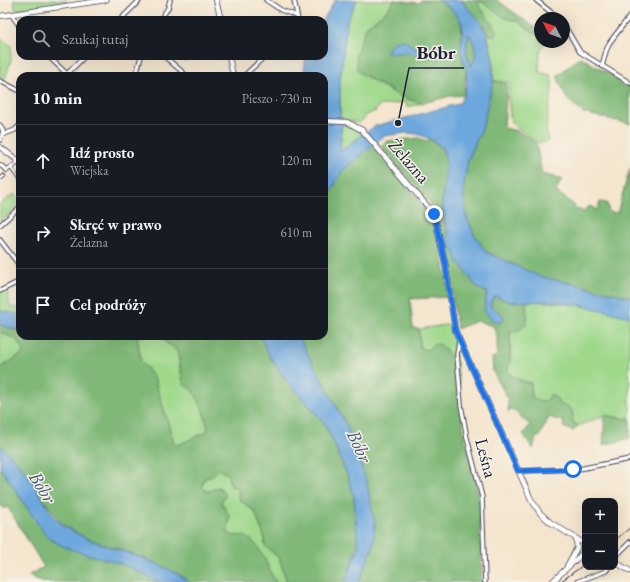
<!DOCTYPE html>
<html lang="pl">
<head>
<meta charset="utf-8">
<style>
  body { margin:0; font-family:"EB Garamond",serif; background:#20242c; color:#f1f3f6 }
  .controls { position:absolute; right:12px; bottom:12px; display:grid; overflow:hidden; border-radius:8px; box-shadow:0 4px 16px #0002 }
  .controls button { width:36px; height:36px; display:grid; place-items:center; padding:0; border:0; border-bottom:1px solid #363941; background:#171b24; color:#f1f3f6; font:20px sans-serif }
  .compass { position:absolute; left:534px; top:12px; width:36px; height:36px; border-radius:50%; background:#171b24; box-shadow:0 4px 16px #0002; rotate:311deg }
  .stop { position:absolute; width:12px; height:12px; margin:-9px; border:3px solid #1a73e8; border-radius:50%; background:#fff }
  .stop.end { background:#1a73e8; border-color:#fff; box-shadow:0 1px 4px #0008 }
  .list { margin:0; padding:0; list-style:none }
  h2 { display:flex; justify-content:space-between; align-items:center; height:52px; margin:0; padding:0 16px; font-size:17px }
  h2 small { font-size:13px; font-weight:400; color:#9ea1a6 }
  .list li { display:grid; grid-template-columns:26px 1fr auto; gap:12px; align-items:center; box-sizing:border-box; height:72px; padding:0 16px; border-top:1px solid #363941 }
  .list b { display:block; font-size:15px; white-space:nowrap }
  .list p { margin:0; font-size:13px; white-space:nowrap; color:#9ea1a6 }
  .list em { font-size:13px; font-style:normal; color:#9ea1a6 }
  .icon { flex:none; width:22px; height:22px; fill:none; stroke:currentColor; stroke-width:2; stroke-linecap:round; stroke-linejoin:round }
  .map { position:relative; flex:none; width:630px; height:582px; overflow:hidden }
  .search { position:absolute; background:#171b24; box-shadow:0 4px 16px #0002; left:16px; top:16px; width:312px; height:44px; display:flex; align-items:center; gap:10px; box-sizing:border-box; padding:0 14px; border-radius:12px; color:#9ea1a6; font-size:15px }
  .panel { position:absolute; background:#171b24; box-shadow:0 4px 16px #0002; left:16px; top:72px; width:312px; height:268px; border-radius:12px }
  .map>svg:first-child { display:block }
  .green { fill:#9fd88b; stroke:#607d63 }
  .forest { fill:#7fb877; stroke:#506d59 }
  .water { fill:#6da7dd; stroke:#48648c; fill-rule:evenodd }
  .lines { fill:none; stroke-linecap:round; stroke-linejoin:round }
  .pedestrian-casing { stroke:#423f51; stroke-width:4.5 }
  .minor-casing { stroke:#423f51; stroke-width:5.5 }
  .tertiary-casing { stroke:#423f51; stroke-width:6 }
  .pedestrian { stroke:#fff; stroke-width:2.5 }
  .minor { stroke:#fff; stroke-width:3.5 }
  .tertiary { stroke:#fff; stroke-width:4.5 }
  .rail { stroke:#22223b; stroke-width:1 }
  .route { stroke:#1a73e8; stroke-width:5 }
  .labels { text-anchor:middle; stroke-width:3; stroke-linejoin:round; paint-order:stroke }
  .street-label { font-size:18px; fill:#22223b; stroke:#f7f3e8 }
  .water-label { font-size:19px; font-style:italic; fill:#40577c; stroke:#f7f3e8 }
  .leader { fill:none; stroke:#22223b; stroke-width:1.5 }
  .callout-dot { fill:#22223b; stroke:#f7f3e8; stroke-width:1.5 }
  .callout-label { font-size:19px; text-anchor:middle; font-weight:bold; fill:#22223b; stroke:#f7f3e8; stroke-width:3; stroke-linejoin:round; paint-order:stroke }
</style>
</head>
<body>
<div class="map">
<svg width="630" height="582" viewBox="0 0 630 582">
  <rect width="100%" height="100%" fill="#f7f3e8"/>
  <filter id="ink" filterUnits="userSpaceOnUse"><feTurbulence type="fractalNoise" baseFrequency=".025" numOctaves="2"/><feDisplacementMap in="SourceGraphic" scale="8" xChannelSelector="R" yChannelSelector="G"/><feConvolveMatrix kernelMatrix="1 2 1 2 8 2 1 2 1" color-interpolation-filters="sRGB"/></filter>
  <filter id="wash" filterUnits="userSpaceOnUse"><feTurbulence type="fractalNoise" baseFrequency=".012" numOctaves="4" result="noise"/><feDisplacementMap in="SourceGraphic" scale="16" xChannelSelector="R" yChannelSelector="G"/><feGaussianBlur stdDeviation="0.9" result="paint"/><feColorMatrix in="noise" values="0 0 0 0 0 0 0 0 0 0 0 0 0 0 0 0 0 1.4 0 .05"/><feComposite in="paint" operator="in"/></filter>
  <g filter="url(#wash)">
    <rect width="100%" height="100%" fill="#f4e5ce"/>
    <g class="green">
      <polygon points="14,0 66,0 67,3 15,10"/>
      <path d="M357 0H396L382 15 361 74C380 84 404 102 424 103L407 107 406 102 378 106 376 111 365 115V118L358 123 340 118V79L347 21Z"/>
      <path d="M480 1 518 20 522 25 535 33 540 30V42H545L540 52 539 72 551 75C556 97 542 119 548 141L538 143 511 123 508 97 510 83 493 80V59L487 34 496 36 478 4Z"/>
      <polygon points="0,37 11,46 11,61 4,82 0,80"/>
      <polygon points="342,124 348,124 363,134 340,152"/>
      <polygon points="14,194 20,201 20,204 0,222 0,204"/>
      <polygon points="7,289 10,307 20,308 20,314 0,311 0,292"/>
      <path d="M527 301C562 302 596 307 629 316L630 418 626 419 605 415 578 426 572 421 573 415C563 407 553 399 540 403L532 397 531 383 522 381 507 373 510 362V331L528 318 525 308Z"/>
      <polygon points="452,324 457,343 455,350 457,364 448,356 420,348 419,329"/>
      <polygon points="0,332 17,340 24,353 0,368"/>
      <path d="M137 336H162L166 343C179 347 177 353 179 364 180 372 184 379 186 386 201 393 203 413 208 427L207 432 175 446 154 377 141 361Z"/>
      <path d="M218 469 227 474 231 486 239 489 238 497 241 501 255 512 265 539 264 544 279 558 287 582H276C270 574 269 567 265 559 261 550 237 538 229 534L227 529 229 521 221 501 223 500 210 490 207 492 202 487 204 479 212 475Z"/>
    </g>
    <g class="forest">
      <polygon points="396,0 419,3 421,0 438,0 452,10 461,22 463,61 466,69 464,95 450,96 424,103 417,102 395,94 391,90 361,74 357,69 356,54 363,34 367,26 390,8 391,3"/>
      <path d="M461 0H497L534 27 537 31 535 33 522 25 518 20C506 23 490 6 480 1L478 4 497 31 496 36 487 34 481 23Z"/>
      <path d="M468 34C475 42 479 58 471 66L466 52Z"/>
      <polygon points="580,57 630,86 630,124 583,113 567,99 557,76"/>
      <polygon points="493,81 507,84 504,128 518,131 536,143 542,174 562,179 556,191 574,205 576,209 583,211 590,206 597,210 600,202 607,203 609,212 617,213 630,168 630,297 539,276 486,252 475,236 466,216 463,190 468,160 482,128"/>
      <path d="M418 138 427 141 430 139C459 157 441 180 442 206 444 230 452 253 466 272 474 282 474 287 487 292 483 309 483 314 499 323L503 315 491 308V302L495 296 510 302 527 301C524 311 533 324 519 330 516 331 513 330 510 331V362L507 373 522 381 531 383 532 397 540 402 546 401 551 394 557 399 560 405C571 404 574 411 572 421L578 426 573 431 563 427 564 422 549 417 539 437H536L533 449 523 434 530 425 512 409 508 412V399L493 372 492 358 497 356V334L493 326 477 321 457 329 449 271 437 216 424 195 380 146 388 141Z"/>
      <path d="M372 145 430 212 434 219 444 263 449 297 410 299 413 328 419 329 420 348 428 350 432 345 439 344C447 350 450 357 457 364L464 434 479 494 482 582H359L373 546 375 524 313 364 298 336H324V205L342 171Z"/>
      <path d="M0 325 20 331V336H137L141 361 154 377 175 446 207 432 208 427C202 410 200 393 183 384 180 368 182 348 166 343L162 336H262L270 357 286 380 322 420 331 436 348 477 354 497 358 547 345 582H287L279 558 265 546V539L255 512 241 501 238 497 239 489 231 486 227 474 219 469 212 476 204 479 202 487 207 492 219 487 226 495 221 502 230 517 227 529 229 534C235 537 241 534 247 537 264 547 266 568 276 582H189L178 574 144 558 86 538 63 525 6 451 0 445V368L24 353 17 340 0 332Z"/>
      <polygon points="605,415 626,419 630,418 630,438 621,441 603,445"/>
      <polygon points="0,467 46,536 65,547 102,557 129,567 160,582 40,582 29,575 44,567 7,506 5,509 0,505"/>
    </g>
    <g class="water">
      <path d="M335 0H357L347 21 340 79V118H342L340 151 375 126 458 104C466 97 468 80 466 70 465 63 462 58 461 52 460 42 465 30 461 21 456 12 447 5 438 0H461L481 23 487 34 493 59V81L482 128 468 160 463 190 466 216 475 236 486 252 539 276 630 297V317L585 306 552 301 510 302 495 296 491 302V307L503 315 504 319 499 323 492 320 484 310 487 292 477 288 458 261 449 241 442 205 446 163 443 150 438 144 430 139 417 134 405 133 384 136 342 171 324 205V76H303L306 56H324L323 20ZM468 34C475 41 479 58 471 66L466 52Z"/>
      <polygon points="403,40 421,51 421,53 417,55 413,53 388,53 387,50 394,42"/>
      <polygon points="0,311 20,314 20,331 0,325"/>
      <polygon points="260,336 298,336 347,426 366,480 375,524 373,546 359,582 345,582 358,547 354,497 348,477 331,436 322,420 286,380 270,357"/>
      <path d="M0 445C13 457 24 470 34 484 43 498 51 517 64 526 102 551 151 553 189 582 180 582 169 582 161 582 150 579 138 571 127 566 104 557 65 552 46 536L0 467Z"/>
    </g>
  </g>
  <g filter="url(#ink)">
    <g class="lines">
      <g class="pedestrian-casing">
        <g id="pedestrian">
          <polyline points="11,168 20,180"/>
          <polyline points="0,179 4,176"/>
        </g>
      </g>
      <g class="minor-casing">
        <g id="minor">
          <polyline points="266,0 281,10 297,16"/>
          <polyline points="294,0 298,20"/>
          <polyline points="536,0 558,18"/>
          <polyline points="11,14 20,27"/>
          <polyline points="120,20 140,0"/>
          <polyline points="160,20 168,8 170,0"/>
          <polyline points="564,25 580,52 630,83"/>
          <polyline points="48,56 69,76"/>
          <polyline points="164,56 187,76"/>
          <polyline points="186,57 187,56"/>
          <polyline points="602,66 606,51 610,42 630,16"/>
          <polyline points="66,75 85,56"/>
          <polyline points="136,76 141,56"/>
          <polyline points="244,76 265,56"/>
          <polyline points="0,81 20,91"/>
          <polyline points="0,125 3,131 2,135"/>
          <polyline points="0,140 2,135 15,130 20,125"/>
          <polyline points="0,165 7,170 19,162"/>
          <polyline points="0,225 20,207"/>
          <polyline points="0,240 20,266"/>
          <polyline points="0,291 20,281"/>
          <polyline points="459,342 457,354 461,405 467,438 482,497 485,582"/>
          <polyline points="518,471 579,469 630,459"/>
          <polyline points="615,557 630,542"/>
          <polyline points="576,582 606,571 609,567"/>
        </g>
      </g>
      <g class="tertiary-casing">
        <g id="tertiary">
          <polyline points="216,0 221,20"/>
          <polyline points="0,16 106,0"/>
          <polyline points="229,56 233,76"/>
          <polyline points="324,121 347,122 362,130 434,214 445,262 455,330 531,499 540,513 550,522 585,544"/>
          <polyline points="0,147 20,162"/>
          <polyline points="615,562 630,571"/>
          <polyline points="567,566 577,548 576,539"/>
          <polyline points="552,582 585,551"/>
        </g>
      </g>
      <use href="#pedestrian" class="pedestrian"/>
      <use href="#minor" class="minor"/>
      <use href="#tertiary" class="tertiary"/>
      <g class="rail">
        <polyline points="615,540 630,528"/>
        <polyline points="560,582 585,564"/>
      </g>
    </g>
  </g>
  <g class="lines" filter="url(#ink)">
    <polyline class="route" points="434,214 445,262 455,330 518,471 573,469"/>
  </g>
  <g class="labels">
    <g class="street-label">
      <text transform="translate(409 161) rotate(49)" y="6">Żelazna</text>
      <text transform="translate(486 458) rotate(75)" y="6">Leśna</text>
    </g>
    <g class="water-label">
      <text transform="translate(360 446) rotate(65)" y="7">Bóbr</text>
      <text transform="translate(43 487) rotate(58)" y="7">Bóbr</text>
    </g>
  </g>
  <path class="leader" d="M398 123L409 68H464"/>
  <circle class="callout-dot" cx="398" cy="123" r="4"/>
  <g class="callout-label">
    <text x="436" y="59">Bóbr</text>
  </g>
</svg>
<div class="controls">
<button>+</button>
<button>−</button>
</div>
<svg class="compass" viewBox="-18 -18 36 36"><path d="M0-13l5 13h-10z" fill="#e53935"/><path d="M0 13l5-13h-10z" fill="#9ea1a6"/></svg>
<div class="stop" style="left:573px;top:469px"></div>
<div class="stop end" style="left:434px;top:214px"></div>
<div class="search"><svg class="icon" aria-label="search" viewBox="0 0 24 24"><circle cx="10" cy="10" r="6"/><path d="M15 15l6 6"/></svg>Szukaj tutaj</div>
<section class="panel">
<h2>10 min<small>Pieszo · 730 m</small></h2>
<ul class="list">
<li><svg class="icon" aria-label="ahead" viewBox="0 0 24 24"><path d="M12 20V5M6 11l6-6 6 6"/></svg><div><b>Idź prosto</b><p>Wiejska</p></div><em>120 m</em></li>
<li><svg class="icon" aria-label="right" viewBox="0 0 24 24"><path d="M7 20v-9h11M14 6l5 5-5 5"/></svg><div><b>Skręć w prawo</b><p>Żelazna</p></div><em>610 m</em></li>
<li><svg class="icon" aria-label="arrive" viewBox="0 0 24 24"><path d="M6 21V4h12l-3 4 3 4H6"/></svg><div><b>Cel podróży</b></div></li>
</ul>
</section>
</div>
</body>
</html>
